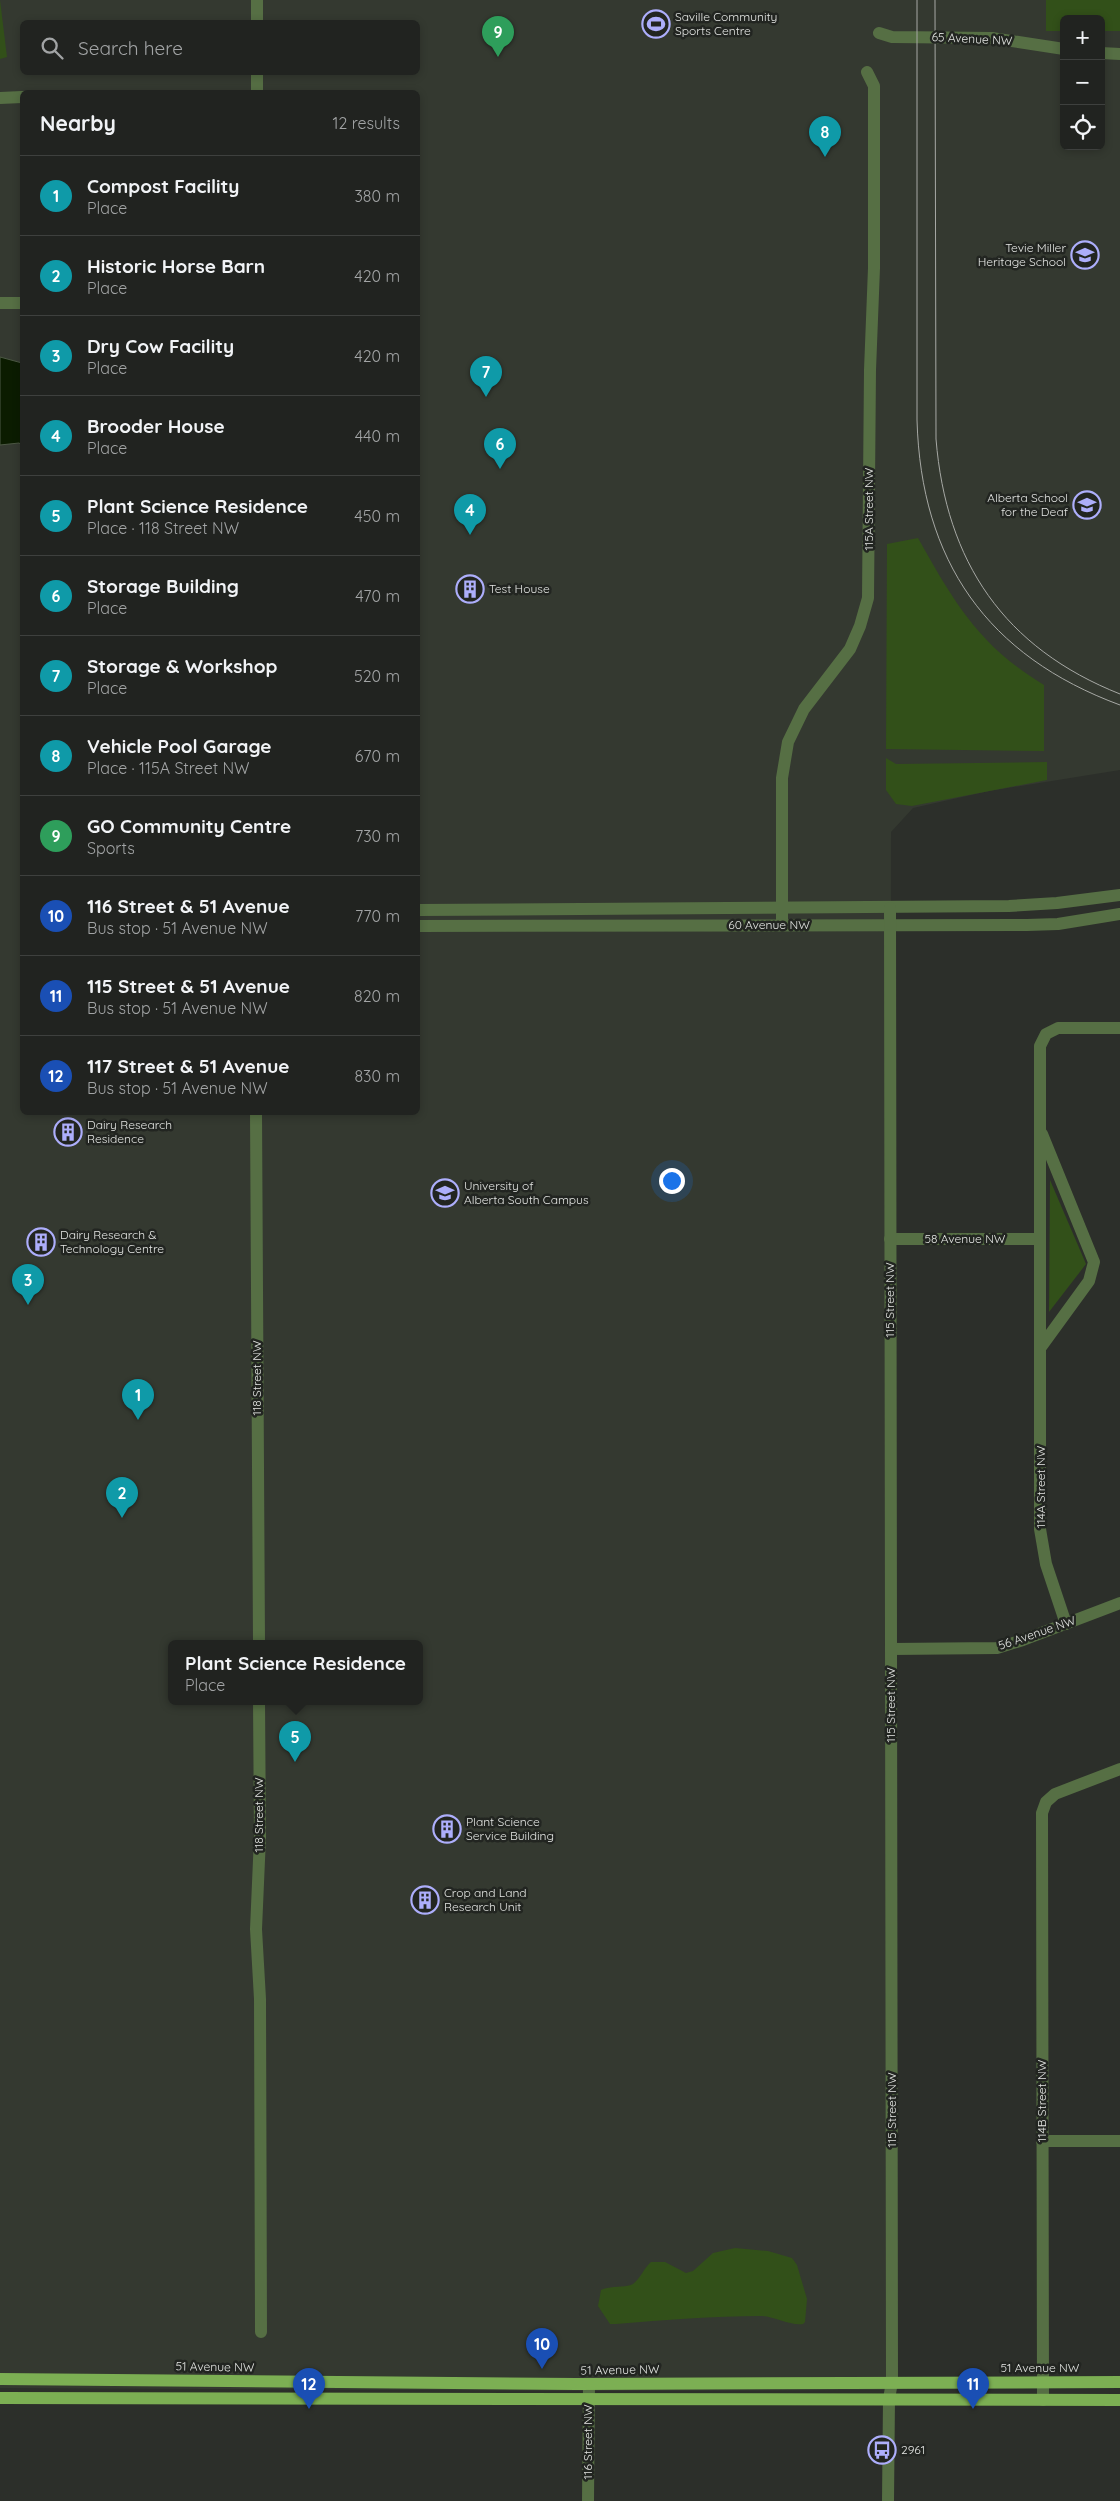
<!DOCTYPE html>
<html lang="en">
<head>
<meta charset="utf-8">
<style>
  body { margin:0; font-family:Quicksand,sans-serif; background:#292b29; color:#f1f3f6 }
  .controls { position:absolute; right:15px; top:15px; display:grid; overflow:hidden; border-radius:8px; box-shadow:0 2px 8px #0003 }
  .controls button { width:45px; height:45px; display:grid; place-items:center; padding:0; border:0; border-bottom:1px solid #3e403e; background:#212320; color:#f1f3f6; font:25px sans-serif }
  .you { position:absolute; left:671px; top:1180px; width:18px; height:18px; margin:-12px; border:4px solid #fff; border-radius:50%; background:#1a73e8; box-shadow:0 0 0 8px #1a73e833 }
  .badge { display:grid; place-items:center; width:32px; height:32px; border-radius:50%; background:#adaefb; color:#fff; font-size:16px; font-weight:700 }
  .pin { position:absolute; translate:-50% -41px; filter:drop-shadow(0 1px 2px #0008) }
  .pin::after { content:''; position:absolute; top:26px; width:18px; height:15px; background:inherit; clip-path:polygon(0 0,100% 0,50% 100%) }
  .popup { position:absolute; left:168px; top:1640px; width:255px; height:65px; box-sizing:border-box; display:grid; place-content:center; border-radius:8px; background:#212320; filter:drop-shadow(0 1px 4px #0005); font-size:16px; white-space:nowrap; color:#a2a4a5 }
  .popup b { font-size:19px; color:#f1f3f6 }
  .popup::after { content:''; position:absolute; left:50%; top:100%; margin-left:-10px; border:10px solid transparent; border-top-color:#212320 }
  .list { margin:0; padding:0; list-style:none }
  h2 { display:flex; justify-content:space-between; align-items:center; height:65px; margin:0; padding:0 20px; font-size:21px }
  h2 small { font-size:16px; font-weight:400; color:#a2a4a5 }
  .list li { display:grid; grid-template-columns:32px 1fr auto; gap:15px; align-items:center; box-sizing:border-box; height:80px; padding:0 20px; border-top:1px solid #3e403e }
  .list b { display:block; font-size:19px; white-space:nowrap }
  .list p { margin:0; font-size:16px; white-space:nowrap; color:#a2a4a5 }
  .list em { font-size:16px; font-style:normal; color:#a2a4a5 }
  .icon { flex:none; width:28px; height:28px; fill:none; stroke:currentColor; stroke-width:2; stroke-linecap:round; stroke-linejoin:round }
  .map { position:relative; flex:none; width:1120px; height:2501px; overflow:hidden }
  .search { position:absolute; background:#212320; box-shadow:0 2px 8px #0003; left:20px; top:20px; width:400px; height:55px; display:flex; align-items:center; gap:12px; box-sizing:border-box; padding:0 18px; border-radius:8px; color:#a2a4a5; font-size:19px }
  .panel { position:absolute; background:#212320; box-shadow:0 2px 8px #0003; left:20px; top:90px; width:400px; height:1025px; border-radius:8px }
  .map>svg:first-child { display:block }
  .built { fill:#343930; fill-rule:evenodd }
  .green { fill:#325019 }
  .water { fill:#0b1c00; stroke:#4c5844 }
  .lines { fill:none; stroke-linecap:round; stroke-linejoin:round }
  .minor { stroke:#566f44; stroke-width:12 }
  .major { stroke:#7caf53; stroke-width:12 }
  .tram { stroke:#a7a9a5; stroke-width:1 }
  .labels { text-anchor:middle; stroke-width:5; stroke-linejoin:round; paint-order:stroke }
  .poi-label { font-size:12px; fill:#e3e5e2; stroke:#222521; text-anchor:start }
  .street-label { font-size:12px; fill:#e3e5e2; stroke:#222521 }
</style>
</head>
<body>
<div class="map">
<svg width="1120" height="2501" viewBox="0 0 1120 2501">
  <rect width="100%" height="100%" fill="#2c2f2a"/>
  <path class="built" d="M0 0H1120V770L989 791 913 808 891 832 890 2390 588 2391 0 2388ZM1064 19H1101V146H1064ZM22 22H418V72H22ZM22 92H418V1112H22ZM171 1643H419V1701H171Z"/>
  <g class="green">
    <polygon points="0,0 7,57 0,59"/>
    <polygon points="1046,0 1120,0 1120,31 1101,31 1101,19 1064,19 1064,31 1046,31"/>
    <path d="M918 538C954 602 979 646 1044 685V751L886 749 887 544Z"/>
    <polygon points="886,758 896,764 1047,762 1047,780 912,806 896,804 886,790"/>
    <polygon points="1050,1180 1086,1264 1049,1312"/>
    <path d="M735 2248 768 2251 792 2258 797 2265 807 2299 805 2322 803 2324C791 2326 776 2317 762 2316 713 2316 665 2320 616 2324H610L598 2306 601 2290C612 2285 626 2288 633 2284 640 2279 644 2268 651 2262H665L686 2273 693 2271 713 2253Z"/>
  </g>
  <polygon class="water" points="0,357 22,363 22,445 19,443 0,445"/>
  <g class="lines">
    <g class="minor">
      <polyline points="257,0 257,22"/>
      <polyline points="879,33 892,37 992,38 1064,49"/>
      <polyline points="1101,53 1120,54"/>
      <polyline points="257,72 257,92"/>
      <polyline points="0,98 22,97"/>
      <polyline points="0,303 22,303"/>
      <polyline points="418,910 1009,906 1057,903 1120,895"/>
      <polyline points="782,925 782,778 788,742 804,709 850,649 860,626 868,598 870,370 874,268 874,86 867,72"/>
      <polyline points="418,926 1027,925 1058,924 1120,914"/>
      <polyline points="256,1112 259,1643"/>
      <polyline points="890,1239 1040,1239"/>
      <polyline points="1041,1347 1089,1281 1094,1262 1042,1134"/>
      <polyline points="1066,1624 1046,1564 1040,1529 1040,1046 1046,1034 1058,1028 1120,1028"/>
      <polyline points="892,1649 997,1648 1023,1640 1120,1603"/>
      <polyline points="259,1701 260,1837 256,1929 260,1999 261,2332"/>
      <polyline points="1042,2141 1120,2141"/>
      <polyline points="1043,2400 1042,1813 1046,1802 1055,1794 1120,1769"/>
      <polyline points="588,2501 589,2384"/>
      <polyline points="888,2501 889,2399 892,2382 890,908"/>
    </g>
    <g class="major">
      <polyline points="0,2379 577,2384 1120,2382"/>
      <polyline points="0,2398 1120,2400"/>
    </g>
    <g class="tram">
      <path d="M917 0V420C921 561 987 656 1120 705"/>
      <path d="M935 0 936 439C946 562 1004 648 1120 694"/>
    </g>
  </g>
  <defs>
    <g id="stadium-ring" transform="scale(1.4375)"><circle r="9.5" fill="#222521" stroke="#adaefb" stroke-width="1.5"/><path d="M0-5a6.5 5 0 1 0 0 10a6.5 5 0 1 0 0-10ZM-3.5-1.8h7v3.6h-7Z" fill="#adaefb"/></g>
    <g id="school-ring" transform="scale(1.4375)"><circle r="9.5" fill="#222521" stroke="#adaefb" stroke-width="1.5"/><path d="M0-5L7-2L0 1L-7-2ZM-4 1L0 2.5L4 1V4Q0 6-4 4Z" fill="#adaefb"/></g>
    <g id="building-ring" transform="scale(1.4375)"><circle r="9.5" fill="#222521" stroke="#adaefb" stroke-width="1.5"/><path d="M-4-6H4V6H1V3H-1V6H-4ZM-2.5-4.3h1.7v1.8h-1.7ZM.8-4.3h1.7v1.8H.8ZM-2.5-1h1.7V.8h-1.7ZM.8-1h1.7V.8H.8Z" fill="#adaefb"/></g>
    <g id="university-ring" transform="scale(1.4375)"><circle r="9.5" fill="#222521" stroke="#adaefb" stroke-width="1.5"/><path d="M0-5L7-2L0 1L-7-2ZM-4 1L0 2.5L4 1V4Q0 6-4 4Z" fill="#adaefb"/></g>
    <g id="bus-ring" transform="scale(1.4375)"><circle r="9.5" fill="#222521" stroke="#adaefb" stroke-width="1.5"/><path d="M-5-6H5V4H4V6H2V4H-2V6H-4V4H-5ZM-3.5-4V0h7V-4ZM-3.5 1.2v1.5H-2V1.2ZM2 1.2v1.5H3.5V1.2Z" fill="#adaefb"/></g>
  </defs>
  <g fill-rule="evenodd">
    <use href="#stadium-ring" x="656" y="24"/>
    <use href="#school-ring" x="1085" y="255"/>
    <use href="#school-ring" x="1087" y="505"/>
    <use href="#building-ring" x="470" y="589"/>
    <use href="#building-ring" x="68" y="1132"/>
    <use href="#university-ring" x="445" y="1193"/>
    <use href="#building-ring" x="41" y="1242"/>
    <use href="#building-ring" x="447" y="1829"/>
    <use href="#building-ring" x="425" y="1900"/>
    <use href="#bus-ring" x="882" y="2450"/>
  </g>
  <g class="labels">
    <g class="poi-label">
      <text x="675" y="21">Saville Community<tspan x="675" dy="14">Sports Centre</tspan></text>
      <text x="1066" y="252" text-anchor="end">Tevie Miller<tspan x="1066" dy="14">Heritage School</tspan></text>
      <text x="1068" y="502" text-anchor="end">Alberta School<tspan x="1068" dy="14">for the Deaf</tspan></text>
      <text x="489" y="593">Test House</text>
      <text x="87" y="1129">Dairy Research<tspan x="87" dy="14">Residence</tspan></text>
      <text x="464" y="1190">University of<tspan x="464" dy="14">Alberta South Campus</tspan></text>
      <text x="60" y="1239">Dairy Research &amp;<tspan x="60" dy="14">Technology Centre</tspan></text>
      <text x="466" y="1826">Plant Science<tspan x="466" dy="14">Service Building</tspan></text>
      <text x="444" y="1897">Crop and Land<tspan x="444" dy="14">Research Unit</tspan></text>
      <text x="901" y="2454">2961</text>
    </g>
    <g class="street-label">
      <text transform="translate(972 39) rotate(3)" y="4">65 Avenue NW</text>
      <text transform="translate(869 509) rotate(-90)" y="4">115A Street NW</text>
      <text x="769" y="929">60 Avenue NW</text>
      <text x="965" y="1243">58 Avenue NW</text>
      <text transform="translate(890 1300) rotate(-90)" y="4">115 Street NW</text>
      <text transform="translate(257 1378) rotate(-90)" y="4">118 Street NW</text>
      <text transform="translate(1041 1487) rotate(-90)" y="4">114A Street NW</text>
      <text transform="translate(1037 1633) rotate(-19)" y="4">56 Avenue NW</text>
      <text transform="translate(891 1705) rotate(-90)" y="4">115 Street NW</text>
      <text transform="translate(259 1815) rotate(-90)" y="4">118 Street NW</text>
      <text transform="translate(1042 2101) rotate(-90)" y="4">114B Street NW</text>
      <text transform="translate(892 2110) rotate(-90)" y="4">115 Street NW</text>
      <text transform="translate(215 2367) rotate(1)" y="4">51 Avenue NW</text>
      <text x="1040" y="2372">51 Avenue NW</text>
      <text transform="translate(620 2370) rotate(-1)" y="4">51 Avenue NW</text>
      <text transform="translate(588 2442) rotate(-90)" y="4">116 Street NW</text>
    </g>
  </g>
</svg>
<div class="controls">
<button>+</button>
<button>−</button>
<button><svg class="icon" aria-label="locate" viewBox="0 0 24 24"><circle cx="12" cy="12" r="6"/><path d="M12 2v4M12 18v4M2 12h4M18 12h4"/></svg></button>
</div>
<div class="you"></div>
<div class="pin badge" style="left:138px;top:1420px;background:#0f9aa8">1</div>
<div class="pin badge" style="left:122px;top:1518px;background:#0f9aa8">2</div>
<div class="pin badge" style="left:28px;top:1305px;background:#0f9aa8">3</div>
<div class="pin badge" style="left:470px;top:535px;background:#0f9aa8">4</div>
<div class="pin badge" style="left:295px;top:1762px;background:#0f9aa8">5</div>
<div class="popup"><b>Plant Science Residence</b>Place</div>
<div class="pin badge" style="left:500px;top:469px;background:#0f9aa8">6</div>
<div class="pin badge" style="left:486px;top:397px;background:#0f9aa8">7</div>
<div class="pin badge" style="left:825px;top:157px;background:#0f9aa8">8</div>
<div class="pin badge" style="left:498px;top:57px;background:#2e9e5b">9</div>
<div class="pin badge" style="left:542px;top:2369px;background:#1a4fb4">10</div>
<div class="pin badge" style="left:973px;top:2409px;background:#1a4fb4">11</div>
<div class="pin badge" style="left:309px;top:2409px;background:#1a4fb4">12</div>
<div class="search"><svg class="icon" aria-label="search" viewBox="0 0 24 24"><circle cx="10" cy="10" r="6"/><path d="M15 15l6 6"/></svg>Search here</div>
<section class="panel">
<h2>Nearby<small>12 results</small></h2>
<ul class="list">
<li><span class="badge" style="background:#0f9aa8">1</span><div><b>Compost Facility</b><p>Place</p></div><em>380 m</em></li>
<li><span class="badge" style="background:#0f9aa8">2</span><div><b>Historic Horse Barn</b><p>Place</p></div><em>420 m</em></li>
<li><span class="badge" style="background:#0f9aa8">3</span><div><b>Dry Cow Facility</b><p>Place</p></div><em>420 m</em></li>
<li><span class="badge" style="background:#0f9aa8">4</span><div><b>Brooder House</b><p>Place</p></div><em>440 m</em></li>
<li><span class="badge" style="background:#0f9aa8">5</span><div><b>Plant Science Residence</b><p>Place · 118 Street NW</p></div><em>450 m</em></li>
<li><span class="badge" style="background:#0f9aa8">6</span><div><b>Storage Building</b><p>Place</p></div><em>470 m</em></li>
<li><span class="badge" style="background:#0f9aa8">7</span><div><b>Storage &amp; Workshop</b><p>Place</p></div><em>520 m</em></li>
<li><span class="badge" style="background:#0f9aa8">8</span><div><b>Vehicle Pool Garage</b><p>Place · 115A Street NW</p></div><em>670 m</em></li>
<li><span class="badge" style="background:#2e9e5b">9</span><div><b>GO Community Centre</b><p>Sports</p></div><em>730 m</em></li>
<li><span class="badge" style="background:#1a4fb4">10</span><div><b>116 Street &amp; 51 Avenue</b><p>Bus stop · 51 Avenue NW</p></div><em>770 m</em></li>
<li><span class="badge" style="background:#1a4fb4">11</span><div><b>115 Street &amp; 51 Avenue</b><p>Bus stop · 51 Avenue NW</p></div><em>820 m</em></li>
<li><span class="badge" style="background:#1a4fb4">12</span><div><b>117 Street &amp; 51 Avenue</b><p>Bus stop · 51 Avenue NW</p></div><em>830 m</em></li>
</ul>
</section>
</div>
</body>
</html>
